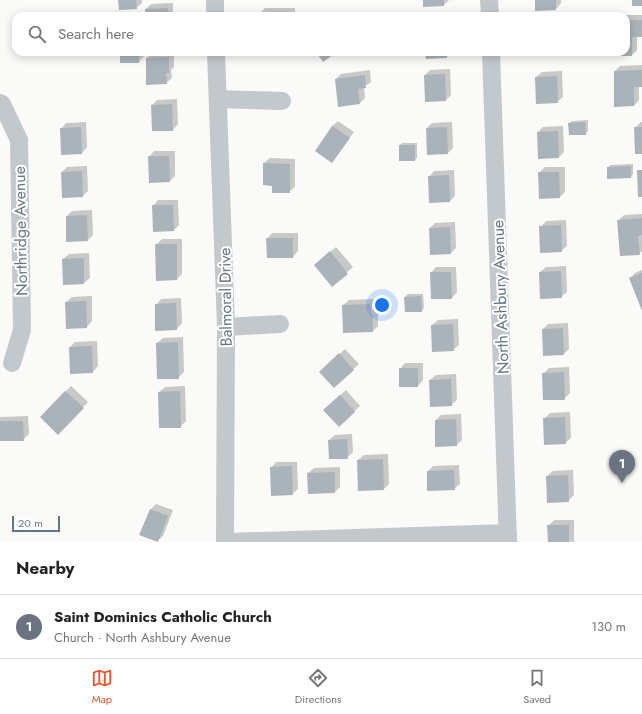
<!DOCTYPE html>
<html lang="en">
<head>
<meta charset="utf-8">
<style>
  body { margin:0; font-family:Jost,sans-serif; background:#f2f2f2; color:#222 }
  .scale { position:absolute; left:12px; bottom:10px; width:48px; box-sizing:border-box; padding-left:4px; border:2px solid #657683; border-top:0; font-size:11px; line-height:14px; white-space:nowrap; color:#657683; -webkit-text-stroke:3px #fff; paint-order:stroke }
  .you { position:absolute; left:382px; top:305px; width:14px; height:14px; margin:-10px; border:3px solid #fff; border-radius:50%; background:#1a73e8; box-shadow:0 0 0 6px #1a73e833 }
  .badge { display:grid; place-items:center; width:26px; height:26px; border-radius:50%; background:#e4572e; color:#fff; font-size:13px; font-weight:700 }
  .pin { position:absolute; translate:-50% -33px; filter:drop-shadow(0 1px 2px #0008) }
  .pin::after { content:''; position:absolute; top:21px; width:14px; height:12px; background:inherit; clip-path:polygon(0 0,100% 0,50% 100%) }
  .list { margin:0; padding:0; list-style:none }
  h2 { display:flex; justify-content:space-between; align-items:center; height:52px; margin:0; padding:0 16px; font-size:17px }
  h2 small { font-size:13px; font-weight:400; color:#767676 }
  .list li { display:grid; grid-template-columns:26px 1fr auto; gap:12px; align-items:center; box-sizing:border-box; height:64px; padding:0 16px; border-top:1px solid #e0e0e0 }
  .list b { display:block; font-size:15px; white-space:nowrap }
  .list p { margin:0; font-size:13px; white-space:nowrap; color:#767676 }
  .list em { font-size:13px; font-style:normal; color:#767676 }
  .icon { flex:none; width:22px; height:22px; fill:none; stroke:currentColor; stroke-width:2; stroke-linecap:round; stroke-linejoin:round }
  .map { position:relative; flex:none; width:642px; height:542px; overflow:hidden }
  .search { position:absolute; background:#fff; box-shadow:0 2px 10px #0003; left:12px; right:12px; top:12px; height:44px; display:flex; align-items:center; gap:10px; box-sizing:border-box; padding:0 14px; border-radius:12px; color:#767676; font-size:15px }
  .sheet { height:116px; background:#fff }
  nav { display:flex; justify-content:space-around; align-items:center; box-sizing:border-box; height:56px; border-top:1px solid #e0e0e0; background:#fff; font-size:11px; color:#767676 }
  nav a { display:grid; justify-items:center; gap:2px }
  nav .on { color:#e4572e }
  .map>svg:first-child { display:block }
  .shadow { fill:#0003 }
  .building { fill:#aab3b9 }
  .lines { fill:none; stroke-linecap:round; stroke-linejoin:round }
  .street { stroke:#c3c8cc; stroke-width:18 }
  .labels { text-anchor:middle; stroke-width:4; stroke-linejoin:round; paint-order:stroke }
  .street-label { font-size:16px; fill:#657683; stroke:#fff }
</style>
</head>
<body>
<div class="map">
<svg width="642" height="542" viewBox="0 0 642 542">
  <rect width="100%" height="100%" fill="#fafaf8"/>
  <g class="shadow">
    <polygon points="119,0 142,0 142,3 136,8"/>
    <polygon points="424,0 449,0 444,5"/>
    <polygon points="536,0 561,0 561,3 556,9"/>
    <polygon points="173,3 173,16 146,16 146,9 151,4"/>
    <polygon points="265,8 295,8 295,16 259,16 259,14"/>
    <polygon points="618,15 642,15 642,36 637,36 637,50 632,55 613,52 626,52 626,16"/>
    <polygon points="121,52 144,52 144,56 139,62"/>
    <polygon points="174,52 174,67 171,70 172,78 166,83 147,58 152,53"/>
    <polygon points="426,52 452,52 447,57"/>
    <polygon points="642,65 642,86 639,86 639,100 634,106 615,71 620,66"/>
    <polygon points="450,69 451,95 446,100 425,75 430,70"/>
    <polygon points="370,70 371,82 364,87 365,98 360,103 336,79 341,74"/>
    <polygon points="562,71 563,97 557,102 536,77 542,72"/>
    <polygon points="177,99 178,124 173,130 152,105 157,100"/>
    <polygon points="588,120 588,131 586,134 569,123 572,121"/>
    <polygon points="338,121 354,132 332,162 332,126"/>
    <polygon points="86,122 87,147 82,153 61,129 66,123"/>
    <polygon points="452,122 453,148 448,153 427,128 432,123"/>
    <polygon points="641,122 642,122 642,153 635,128"/>
    <polygon points="563,126 564,152 559,157 539,158 538,132 543,127"/>
    <polygon points="402,143 417,143 417,158 415,160 400,145"/>
    <polygon points="154,151 175,151 175,176 170,181 150,182 149,157"/>
    <polygon points="270,158 295,159 295,187 289,192 273,185 264,163"/>
    <polygon points="633,164 633,174 631,177 608,168 610,165"/>
    <polygon points="87,166 88,191 83,196 62,172 67,167"/>
    <polygon points="545,167 565,167 565,192 560,197 540,198 539,173"/>
    <polygon points="454,170 455,196 450,201 429,177 434,171"/>
    <polygon points="158,200 178,200 179,225 174,230 154,231 153,206"/>
    <polygon points="92,210 93,235 88,240 67,216 72,211"/>
    <polygon points="642,214 642,251 639,254 618,221 624,215"/>
    <polygon points="566,220 567,246 561,251 541,227 546,221"/>
    <polygon points="455,222 456,248 451,253 430,228 435,223"/>
    <polygon points="272,233 298,233 298,251 293,257 267,239"/>
    <polygon points="162,239 182,239 182,274 177,279 156,245"/>
    <polygon points="336,247 353,267 332,285 315,265"/>
    <polygon points="89,253 90,278 84,283 64,284 63,259 69,254"/>
    <polygon points="566,266 567,292 561,297 540,272 546,267"/>
    <polygon points="436,267 456,267 457,292 452,298 431,273"/>
    <polygon points="642,270 642,309 630,278 635,273"/>
    <polygon points="408,294 423,294 424,308 421,311 405,297"/>
    <polygon points="92,296 92,321 87,327 67,327 66,302 72,297"/>
    <polygon points="181,298 182,323 177,329 156,305 161,299"/>
    <polygon points="375,299 376,309 378,309 378,326 373,331 343,305 349,300"/>
    <polygon points="458,319 459,345 453,350 433,351 432,325 438,320"/>
    <polygon points="568,323 569,349 564,354 543,329 548,324"/>
    <polygon points="183,337 184,372 178,378 157,343 163,338"/>
    <polygon points="97,341 98,366 93,372 70,347 75,342"/>
    <polygon points="345,349 359,364 334,387 326,367"/>
    <polygon points="405,363 423,363 423,380 418,386 400,369"/>
    <polygon points="569,367 570,393 564,399 543,374 549,368"/>
    <polygon points="456,374 457,400 451,405 430,380 436,375"/>
    <polygon points="71,386 88,402 58,433 41,417"/>
    <polygon points="185,386 186,421 180,427 159,392 165,387"/>
    <polygon points="346,390 360,406 339,425 330,404"/>
    <polygon points="570,412 571,438 565,443 544,419 550,413"/>
    <polygon points="461,414 462,440 456,445 436,420 441,415"/>
    <polygon points="28,416 29,434 23,440 0,440 0,417"/>
    <polygon points="352,434 353,452 347,458 329,440 335,435"/>
    <polygon points="388,454 389,484 384,489 358,460 364,455"/>
    <polygon points="276,462 297,462 298,489 292,494 271,468"/>
    <polygon points="459,465 460,484 454,489 428,471 433,466"/>
    <polygon points="340,467 340,487 335,492 308,473 314,468"/>
    <polygon points="573,470 574,495 568,501 547,476 553,471"/>
    <polygon points="156,504 173,510 163,536 157,541 140,535 151,509"/>
    <polygon points="554,520 574,520 574,542 549,542 548,526"/>
  </g>
  <g class="building">
    <polygon points="118,0 136,0 137,9 119,10"/>
    <polygon points="423,0 444,0 444,6 423,7"/>
    <polygon points="535,0 556,0 556,10 535,11"/>
    <rect x="632" y="0" width="10" height="6"/>
    <polygon points="168,8 168,16 145,16 145,9"/>
    <rect x="258" y="13" width="32" height="3"/>
    <polygon points="626,20 642,20 642,37 632,37 632,56 612,56 612,52 626,52"/>
    <rect x="120" y="52" width="19" height="11"/>
    <polygon points="316,52 337,52 323,62"/>
    <polygon points="425,52 447,52 447,58 426,59"/>
    <polygon points="536,52 557,52 557,54 536,55"/>
    <polygon points="169,57 169,73 166,73 167,84 146,85 146,58"/>
    <polygon points="642,70 642,87 634,87 634,106 614,107 614,71"/>
    <polygon points="445,74 446,101 425,102 424,75"/>
    <polygon points="365,75 366,88 358,89 360,104 338,107 335,79"/>
    <polygon points="557,76 558,103 536,104 535,77"/>
    <polygon points="172,104 173,131 152,131 151,105"/>
    <polygon points="585,122 586,135 569,135 568,123"/>
    <polygon points="332,126 350,138 332,163 315,151"/>
    <polygon points="81,127 82,154 61,155 60,128"/>
    <polygon points="447,127 448,154 427,155 426,128"/>
    <polygon points="634,127 642,127 642,154 635,154"/>
    <polygon points="558,131 559,158 538,159 537,132"/>
    <rect x="399" y="145" width="16" height="16"/>
    <polygon points="148,156 169,156 170,182 149,183"/>
    <polygon points="263,163 290,164 290,193 272,193 272,186 263,185"/>
    <polygon points="631,166 631,178 607,179 607,167"/>
    <polygon points="637,170 642,170 642,197 638,197"/>
    <polygon points="82,171 83,197 62,198 61,172"/>
    <polygon points="538,172 559,172 560,198 539,199"/>
    <polygon points="449,175 450,202 429,203 428,176"/>
    <polygon points="152,205 173,205 174,231 153,232"/>
    <polygon points="87,215 88,241 66,242 66,216"/>
    <polygon points="642,218 642,235 638,236 640,255 620,256 617,220"/>
    <polygon points="561,225 562,252 540,253 539,226"/>
    <polygon points="450,227 451,254 430,255 429,228"/>
    <polygon points="266,238 293,238 293,258 267,258"/>
    <polygon points="155,244 177,244 177,280 156,281"/>
    <polygon points="330,251 348,274 332,287 314,265"/>
    <polygon points="84,258 84,284 63,285 62,259"/>
    <polygon points="561,271 562,298 540,299 539,272"/>
    <polygon points="430,272 451,272 452,299 431,299"/>
    <polygon points="642,273 642,311 629,278"/>
    <polygon points="421,296 422,312 405,312 404,297"/>
    <polygon points="86,301 87,328 66,329 65,302"/>
    <polygon points="176,303 177,330 155,331 155,304"/>
    <polygon points="370,304 371,314 373,314 373,332 343,333 342,305"/>
    <polygon points="453,324 454,351 432,352 431,325"/>
    <polygon points="563,328 564,355 543,356 542,329"/>
    <polygon points="178,342 179,379 157,379 156,343"/>
    <polygon points="92,346 93,373 70,374 69,347"/>
    <polygon points="339,353 354,370 334,388 319,372"/>
    <rect x="399" y="368" width="19" height="19"/>
    <polygon points="564,372 565,400 543,400 542,373"/>
    <polygon points="451,379 452,406 430,407 429,380"/>
    <polygon points="65,391 84,408 58,435 40,417"/>
    <polygon points="180,391 181,428 159,428 158,392"/>
    <polygon points="340,395 355,412 339,427 323,410"/>
    <polygon points="565,417 566,444 544,445 543,418"/>
    <polygon points="456,419 457,446 435,447 435,420"/>
    <polygon points="0,421 23,421 24,441 0,441"/>
    <polygon points="347,439 348,459 329,459 328,440"/>
    <polygon points="383,459 384,490 358,491 357,460"/>
    <polygon points="292,466 293,495 271,496 270,467"/>
    <polygon points="454,470 455,490 427,491 427,471"/>
    <polygon points="335,472 335,493 308,494 307,473"/>
    <polygon points="568,475 569,502 547,503 546,476"/>
    <polygon points="150,509 168,516 158,542 139,535"/>
    <polygon points="547,525 569,525 569,542 548,542"/>
  </g>
  <g class="lines">
    <g class="street">
      <polyline points="215,0 215,16"/>
      <polyline points="489,0 490,16"/>
      <polyline points="216,52 226,327 225,542"/>
      <polyline points="491,52 508,542"/>
      <polyline points="218,99 282,101"/>
      <polyline points="0,103 2,104 19,140 22,330 12,363"/>
      <polyline points="226,327 280,324"/>
      <polyline points="228,542 508,533"/>
    </g>
  </g>
  <g class="labels">
    <g class="street-label">
      <text transform="translate(20 231) rotate(-91)" y="6">Northridge Avenue</text>
      <text transform="translate(225 297) rotate(-91)" y="6">Balmoral Drive</text>
      <text transform="translate(500 297) rotate(-92)" y="6">North Ashbury Avenue</text>
    </g>
  </g>
</svg>
<div class="scale">20 m</div>
<div class="you"></div>
<div class="pin badge" style="left:622px;top:483px;background:#6b7280">1</div>
<div class="search"><svg class="icon" aria-label="search" viewBox="0 0 24 24"><circle cx="10" cy="10" r="6"/><path d="M15 15l6 6"/></svg>Search here</div>
</div>
<section class="sheet">
<h2>Nearby<small></small></h2>
<ul class="list">
<li><span class="badge" style="background:#6b7280">1</span><div><b>Saint Dominics Catholic Church</b><p>Church · North Ashbury Avenue</p></div><em>130 m</em></li>
</ul>
</section>
<nav>
<a class="on"><svg class="icon" aria-label="map" viewBox="0 0 24 24"><path d="M3 6l6-2 6 2 6-2v14l-6 2-6-2-6 2zM9 4v14M15 6v14"/></svg>Map</a>
<a><svg class="icon" aria-label="directions" viewBox="0 0 24 24"><path d="M12 3l9 9-9 9-9-9zM9 14v-3h6M13 9l2 2-2 2"/></svg>Directions</a>
<a><svg class="icon" aria-label="saved" viewBox="0 0 24 24"><path d="M7 4h10v16l-5-4-5 4z"/></svg>Saved</a>
</nav>
</body>
</html>
